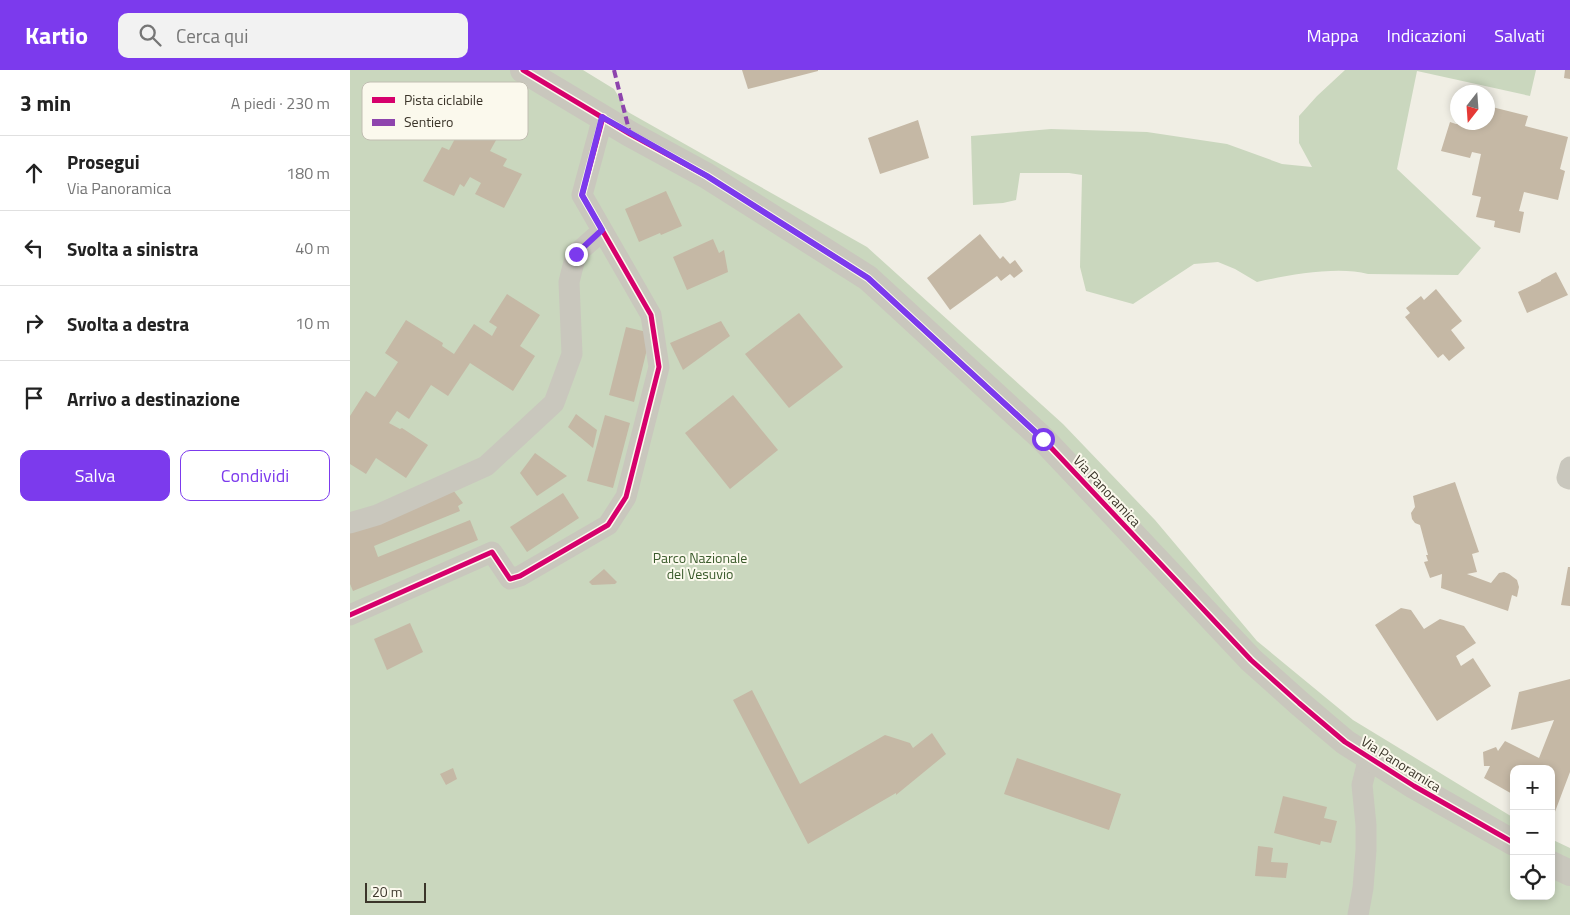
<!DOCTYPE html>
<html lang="it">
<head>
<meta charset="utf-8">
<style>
  body { margin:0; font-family:"Titillium Web",sans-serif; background:#f2f2f2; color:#222 }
  .controls { position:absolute; right:15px; bottom:15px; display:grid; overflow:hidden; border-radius:10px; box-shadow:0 2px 8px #0003 }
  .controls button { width:45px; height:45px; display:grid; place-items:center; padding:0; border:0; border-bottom:1px solid #e0e0e0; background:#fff; color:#222; font:25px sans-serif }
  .compass { position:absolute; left:1100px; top:15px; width:45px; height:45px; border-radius:50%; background:#fff; box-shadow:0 2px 8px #0003; rotate:197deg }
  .scale { position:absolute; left:15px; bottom:12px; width:61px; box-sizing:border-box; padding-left:5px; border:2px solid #3b352a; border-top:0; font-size:14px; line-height:18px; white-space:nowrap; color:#3b352a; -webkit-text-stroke:4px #fbf9ed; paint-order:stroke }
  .stop { position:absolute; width:15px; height:15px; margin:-11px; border:4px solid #7c3aed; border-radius:50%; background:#fff }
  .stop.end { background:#7c3aed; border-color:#fff; box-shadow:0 1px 5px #0008 }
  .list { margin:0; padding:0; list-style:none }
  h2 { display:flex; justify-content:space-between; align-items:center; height:65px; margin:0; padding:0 20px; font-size:21px }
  h2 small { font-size:16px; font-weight:400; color:#767676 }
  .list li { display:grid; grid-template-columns:32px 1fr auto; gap:15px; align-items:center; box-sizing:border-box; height:75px; padding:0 20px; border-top:1px solid #e0e0e0 }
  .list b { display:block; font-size:19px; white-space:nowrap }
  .list p { margin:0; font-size:16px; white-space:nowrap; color:#767676 }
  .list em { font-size:16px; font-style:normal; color:#767676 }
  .actions { display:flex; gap:10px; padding:15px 20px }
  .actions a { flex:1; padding:11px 0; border:1px solid #7c3aed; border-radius:10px; text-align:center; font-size:18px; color:#7c3aed }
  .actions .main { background:#7c3aed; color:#fff }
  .icon { flex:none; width:28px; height:28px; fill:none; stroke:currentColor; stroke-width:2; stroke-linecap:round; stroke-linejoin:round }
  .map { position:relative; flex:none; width:1220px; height:845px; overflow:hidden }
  header { display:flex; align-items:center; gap:30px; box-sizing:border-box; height:70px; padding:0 25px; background:#7c3aed; color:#fff }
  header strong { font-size:24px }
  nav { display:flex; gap:28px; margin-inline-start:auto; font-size:18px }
  .search { width:350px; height:45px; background:#f2f2f2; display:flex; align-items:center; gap:12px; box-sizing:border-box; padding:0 18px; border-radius:10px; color:#767676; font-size:19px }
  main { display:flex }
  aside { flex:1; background:#fff }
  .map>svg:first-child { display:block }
  .green { fill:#cad7be }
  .building { fill:#c5b8a5 }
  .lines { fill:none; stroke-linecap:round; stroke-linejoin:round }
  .minor { stroke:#c9c7bd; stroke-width:21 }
  .tertiary { stroke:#c9c7bd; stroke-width:26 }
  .quiet { stroke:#8e44ad; stroke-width:4; stroke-dasharray:8 4; stroke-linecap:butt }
  .cycleway-casing { stroke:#fbf9ed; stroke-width:8 }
  .cycleway { stroke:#d6006c; stroke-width:5 }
  .route { stroke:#7c3aed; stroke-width:6 }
  .labels { text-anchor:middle; stroke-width:4; stroke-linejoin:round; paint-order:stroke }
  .street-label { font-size:14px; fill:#3b352a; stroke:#fbf9ed }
  .park-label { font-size:14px; fill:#3b5b2c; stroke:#fbf9ed }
  .key { fill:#fbf9ed; stroke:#c1beb2; stroke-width:1 }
  .key-label { font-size:14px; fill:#3b352a }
</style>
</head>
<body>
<header>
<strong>Kartio</strong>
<div class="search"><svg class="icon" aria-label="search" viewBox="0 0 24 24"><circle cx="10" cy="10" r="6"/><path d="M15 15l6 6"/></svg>Cerca qui</div>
<nav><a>Mappa</a><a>Indicazioni</a><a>Salvati</a></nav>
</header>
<main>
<aside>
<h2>3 min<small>A piedi · 230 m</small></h2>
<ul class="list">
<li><svg class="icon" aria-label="ahead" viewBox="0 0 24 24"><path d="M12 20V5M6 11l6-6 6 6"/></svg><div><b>Prosegui</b><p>Via Panoramica</p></div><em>180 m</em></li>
<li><svg class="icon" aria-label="left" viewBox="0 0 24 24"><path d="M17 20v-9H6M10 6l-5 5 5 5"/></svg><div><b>Svolta a sinistra</b></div><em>40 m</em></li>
<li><svg class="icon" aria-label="right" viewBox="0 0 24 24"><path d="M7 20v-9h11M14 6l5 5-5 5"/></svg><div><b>Svolta a destra</b></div><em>10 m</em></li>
<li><svg class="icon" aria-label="arrive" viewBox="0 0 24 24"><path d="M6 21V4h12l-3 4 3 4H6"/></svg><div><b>Arrivo a destinazione</b></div></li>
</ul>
<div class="actions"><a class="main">Salva</a><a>Condividi</a></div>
</aside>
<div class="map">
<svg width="1220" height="845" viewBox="0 0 1220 845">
  <rect width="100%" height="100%" fill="#f0eee4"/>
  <g class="green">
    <polygon points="0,0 233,0 264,19 278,42 517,177 713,354 805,450 907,571 1003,650 1164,748 1164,826 1201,826 1201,769 1220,778 1220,845 0,845"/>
    <path d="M995 0H1186L1180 26 1067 1 1047 99 1131 178 1108 205 1018 204C987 196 939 205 907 212L885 199 868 192 844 194 783 234 736 221 730 197 732 105 719 103H670L666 130 653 133 623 135 621 66 701 59 797 62 877 74 932 94 962 97 949 73V46L967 26Z"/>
  </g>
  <g class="building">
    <polygon points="392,0 468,0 468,1 398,19"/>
    <polygon points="1215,0 1220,0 1220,9 1214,8"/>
    <polygon points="1138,36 1178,46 1175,56 1218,67 1210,99 1215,101 1208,130 1174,122 1169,141 1174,142 1170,163 1144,157 1145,151 1126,147 1131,127 1122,125 1131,84 1122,82 1120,88 1091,81 1100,52 1106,54 1138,52"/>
    <polygon points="117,46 150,63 140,81 157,89 153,96 172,104 154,138 125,124 131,113 120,107 114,117 110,114 104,126 73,111 92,77 99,80"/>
    <polygon points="568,50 579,88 530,104 518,68"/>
    <polygon points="316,121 332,156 311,165 310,163 289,172 275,139"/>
    <polygon points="630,164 650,189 653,186 660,194 665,190 673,201 664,208 660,204 651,211 647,206 600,240 577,208"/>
    <polygon points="363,169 369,183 374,180 378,202 337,220 323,187"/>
    <polygon points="1206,202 1218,225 1177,243 1168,222 1191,211 1191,210"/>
    <polygon points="1086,219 1112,251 1101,260 1115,278 1099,291 1093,284 1088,288 1055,247 1060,243 1056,238 1071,226 1074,230"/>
    <polygon points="157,224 190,245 170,276 185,286 163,321 120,293 98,326 81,315 59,349 47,341 39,353 50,359 52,358 78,375 56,408 26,388 16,404 0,394 0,346 16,321 25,327 48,292 35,283 56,250 93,273 92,276 104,284 124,254 142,266 147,257 139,252"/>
    <polygon points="449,243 493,297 439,338 395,284"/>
    <polygon points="371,251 380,266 333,300 320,273"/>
    <polygon points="276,257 301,263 284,332 259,325"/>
    <polygon points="383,325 428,380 380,419 335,363"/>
    <polygon points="226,344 247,360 243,378 218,357"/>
    <polygon points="255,345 280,353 263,418 237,411"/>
    <polygon points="185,383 217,406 187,426 170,403"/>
    <polygon points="1105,412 1129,482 1122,484 1127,502 1117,504 1141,513 1149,503 1154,502 1159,504 1167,510 1169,517 1167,527 1162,525 1158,541 1091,518 1092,504 1080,508 1074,492 1078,491 1076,485 1078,485 1070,455 1065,453 1062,449 1061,443 1065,437 1063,426"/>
    <polygon points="103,420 113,433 108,436 110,441 24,476 28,487 120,450 128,470 3,521 0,514 0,462"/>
    <polygon points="213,423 229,448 177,482 160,457"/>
    <polygon points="1218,497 1220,497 1220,536 1211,535"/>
    <polygon points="254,499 267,512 265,514 242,515 239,512"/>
    <polygon points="1051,538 1061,540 1074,559 1090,549 1114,556 1126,573 1106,586 1111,596 1123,588 1141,616 1087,651 1025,555"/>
    <polygon points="60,553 73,582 37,600 24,569"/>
    <polygon points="1220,609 1220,702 1203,747 1201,746 1201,699 1164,699 1164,725 1134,708 1140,696 1134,696 1133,682 1146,677 1148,681 1155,671 1189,688 1204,650 1161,660 1169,622"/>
    <polygon points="402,620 450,714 535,665 560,673 563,678 582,663 596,684 546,725 546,723 458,774 383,630"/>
    <polygon points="667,688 771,724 759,760 654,724"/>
    <polygon points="103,698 107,709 96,715 90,704"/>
    <polygon points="933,726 977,737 974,748 987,751 981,773 971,771 970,775 924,763"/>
    <polygon points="908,776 923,778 921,792 938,793 936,808 905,806"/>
  </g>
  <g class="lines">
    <g class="minor">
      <polyline points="1220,397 1217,408 1220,409"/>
      <polyline points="0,453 27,445 136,396 204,333 222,284 219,212 226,184 252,161"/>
      <polyline points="0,545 142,482 160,509 170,506 258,455 276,427 309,297 301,245 232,125 253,47"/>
      <polyline points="1008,845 1013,818 1016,780 1016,755 1012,715 1019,687"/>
    </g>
    <g class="tertiary">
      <polyline points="173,0 280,64 357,106 518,208 693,369 901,590 949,633 995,672 1064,716 1164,773"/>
      <polyline points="1201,794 1220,803"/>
    </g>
    <polyline class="quiet" points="264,0 280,64"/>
    <g class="cycleway-casing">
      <g id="cycleway">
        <polyline points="173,0 280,64 357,106 518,208 693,369 901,590 949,633 995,672 1064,716 1164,773"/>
        <polyline points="0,545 142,482 160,509 170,506 258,455 276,427 309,297 301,245 232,125 253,47"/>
      </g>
    </g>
    <use href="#cycleway" class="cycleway"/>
  </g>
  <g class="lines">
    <polyline class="route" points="226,184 252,160 232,125 252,47 357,106 518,208 693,369"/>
  </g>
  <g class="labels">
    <g class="street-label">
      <text transform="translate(757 421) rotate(47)" y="5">Via Panoramica</text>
      <text transform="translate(1051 694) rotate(32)" y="5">Via Panoramica</text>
    </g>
    <g class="park-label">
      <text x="350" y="493">Parco Nazionale<tspan x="350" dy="16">del Vesuvio</tspan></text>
    </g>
  </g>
  <rect x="12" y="12" width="166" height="58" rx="8" class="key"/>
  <rect x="22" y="27" width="23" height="6" fill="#d6006c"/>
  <rect x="22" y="49" width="23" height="7" fill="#8e44ad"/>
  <g class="key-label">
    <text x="54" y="35">Pista ciclabile</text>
    <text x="54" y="57">Sentiero</text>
  </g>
</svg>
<div class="controls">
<button>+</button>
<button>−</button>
<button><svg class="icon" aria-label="locate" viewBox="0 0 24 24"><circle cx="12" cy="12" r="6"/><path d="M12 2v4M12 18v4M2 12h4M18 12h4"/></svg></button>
</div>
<svg class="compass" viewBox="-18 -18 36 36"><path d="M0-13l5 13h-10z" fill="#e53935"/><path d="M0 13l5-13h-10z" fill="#767676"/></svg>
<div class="scale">20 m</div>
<div class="stop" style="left:693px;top:369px"></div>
<div class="stop end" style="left:226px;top:184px"></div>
</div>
</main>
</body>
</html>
